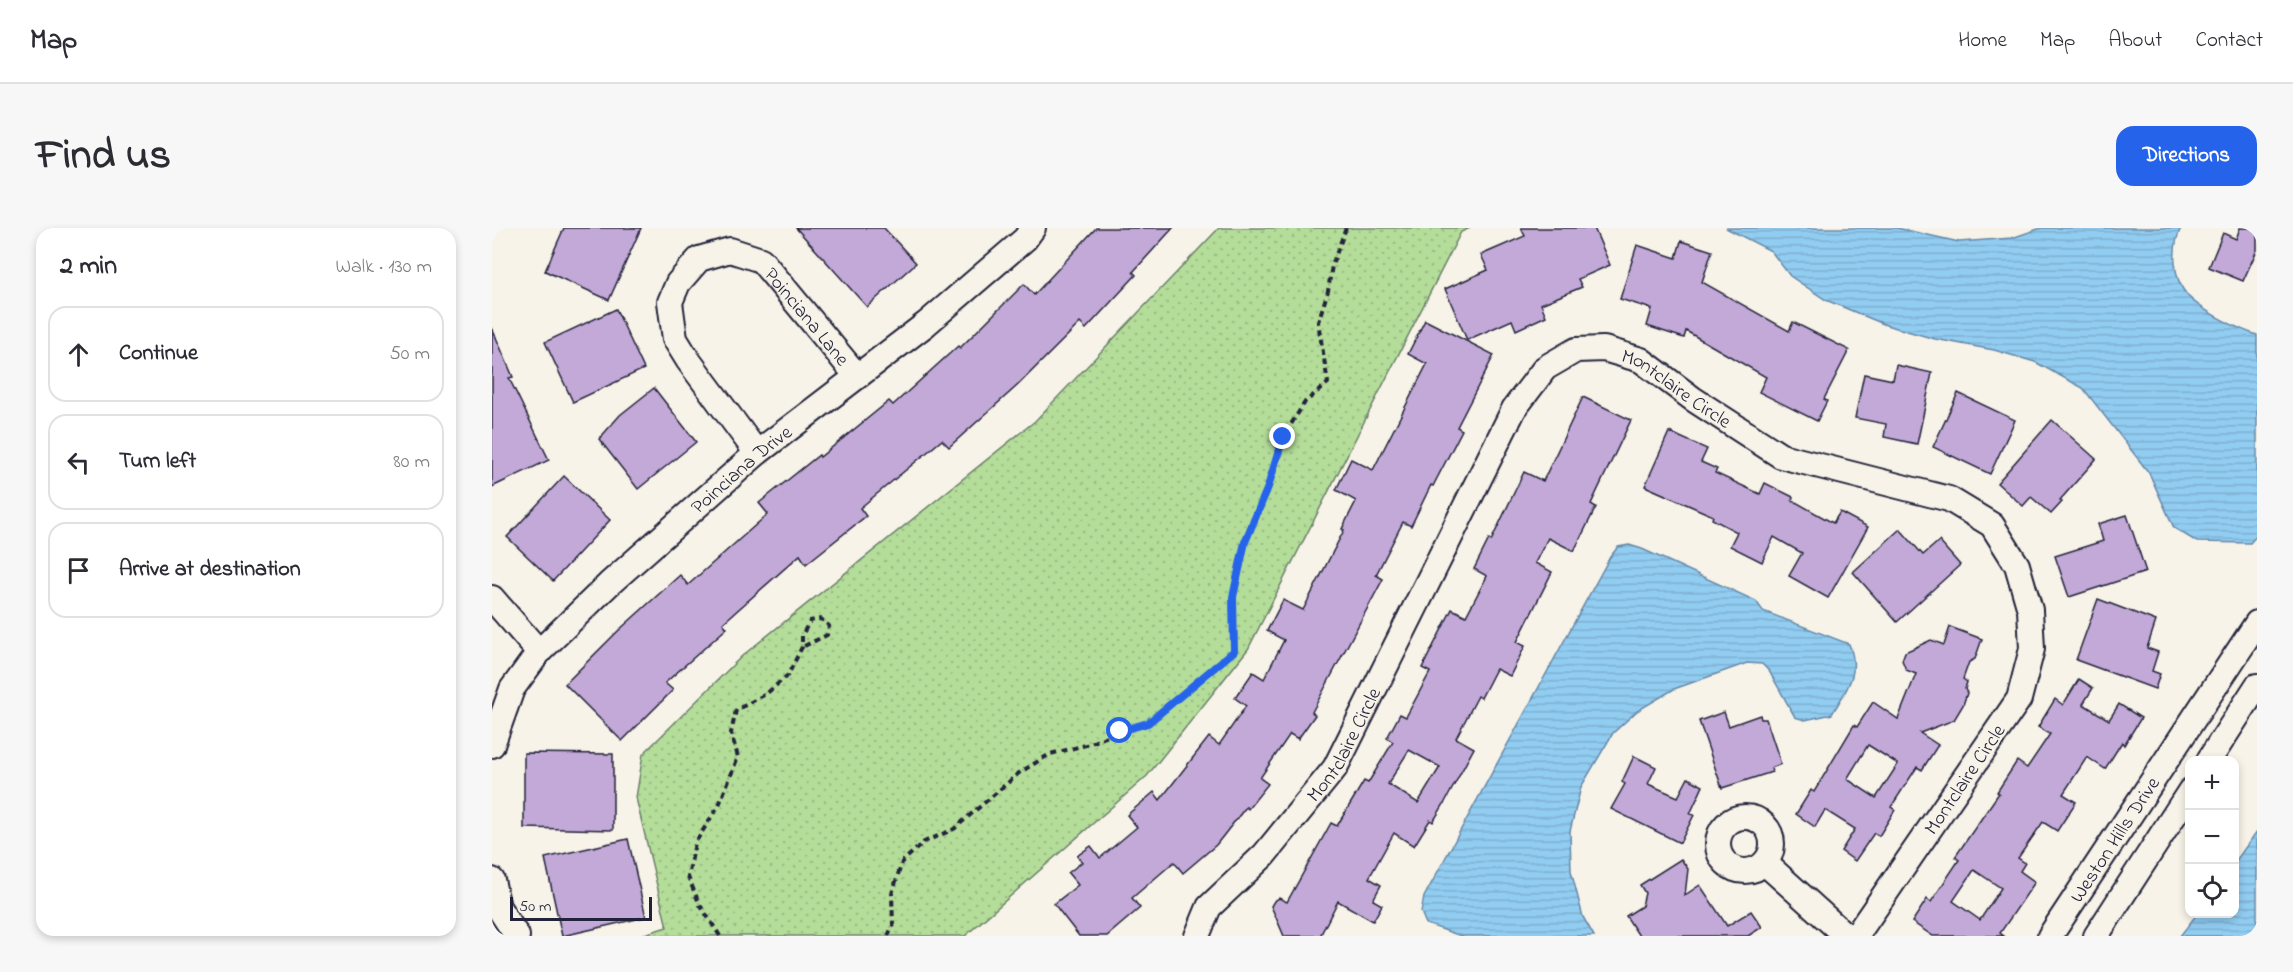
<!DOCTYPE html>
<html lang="en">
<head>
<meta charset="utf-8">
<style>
  body { margin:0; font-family:"Indie Flower",sans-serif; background:#f7f7f7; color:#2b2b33 }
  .controls { position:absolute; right:18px; bottom:18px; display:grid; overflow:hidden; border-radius:12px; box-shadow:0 3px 9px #0003 }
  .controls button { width:54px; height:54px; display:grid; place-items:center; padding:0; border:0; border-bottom:2px solid #e1e1e2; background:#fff; color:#2b2b33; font:30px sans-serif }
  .scale { position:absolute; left:18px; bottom:15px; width:142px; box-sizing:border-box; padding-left:6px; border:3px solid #22223b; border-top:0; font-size:16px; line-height:21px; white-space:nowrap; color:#22223b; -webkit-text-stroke:4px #f7f3e8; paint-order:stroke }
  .stop { position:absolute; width:18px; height:18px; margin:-14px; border:4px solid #2563eb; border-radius:50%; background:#fff }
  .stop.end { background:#2563eb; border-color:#fff; box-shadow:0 2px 6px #0008 }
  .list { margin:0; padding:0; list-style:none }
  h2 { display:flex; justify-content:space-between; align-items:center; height:78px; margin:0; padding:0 24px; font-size:26px }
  h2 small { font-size:20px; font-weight:400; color:#7c7c81 }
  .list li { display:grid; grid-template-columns:39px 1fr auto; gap:18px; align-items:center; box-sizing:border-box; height:96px; margin:0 12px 12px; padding:0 12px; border:2px solid #e1e1e2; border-radius:18px }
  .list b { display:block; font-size:22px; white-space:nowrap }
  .list em { font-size:20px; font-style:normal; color:#7c7c81 }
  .icon { flex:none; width:33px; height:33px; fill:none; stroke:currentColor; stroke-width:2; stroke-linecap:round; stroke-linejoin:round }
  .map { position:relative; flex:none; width:1765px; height:708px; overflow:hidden; border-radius:18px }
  header { display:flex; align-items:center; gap:36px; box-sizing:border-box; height:84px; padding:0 30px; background:#fff; border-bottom:2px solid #e1e1e2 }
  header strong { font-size:28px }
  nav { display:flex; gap:33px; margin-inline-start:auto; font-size:21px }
  .intro { display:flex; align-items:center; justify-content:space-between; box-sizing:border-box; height:144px; padding:0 36px }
  h1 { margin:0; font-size:42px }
  .button { padding:15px 27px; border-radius:18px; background:#2563eb; color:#fff; font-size:21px; font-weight:700 }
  main { display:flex; gap:36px; padding:0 36px }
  aside { flex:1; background:#fff; border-radius:18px; box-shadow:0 3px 9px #0003 }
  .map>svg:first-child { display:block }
  .grass { fill:url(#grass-dots); stroke:#6b806a; stroke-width:1.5 }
  .water { fill:url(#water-rules); stroke:#6588a8; stroke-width:1.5 }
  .building { fill:#c2a9d7; stroke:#22223b; stroke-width:1.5; fill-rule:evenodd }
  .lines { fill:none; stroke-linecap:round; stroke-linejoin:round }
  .minor-casing { stroke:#22223b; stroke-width:28 }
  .path { stroke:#22223b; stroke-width:4; stroke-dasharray:6 4.5; stroke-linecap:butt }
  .minor { stroke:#f7f3e8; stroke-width:24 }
  .route { stroke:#2563eb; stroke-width:8 }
  .labels { text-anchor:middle; stroke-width:4.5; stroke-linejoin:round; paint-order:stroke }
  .street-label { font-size:20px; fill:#22223b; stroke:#f7f3e8 }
</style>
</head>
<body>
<header>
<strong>Map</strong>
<nav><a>Home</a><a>Map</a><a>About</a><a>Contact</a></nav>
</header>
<div class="intro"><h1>Find us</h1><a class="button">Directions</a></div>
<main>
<aside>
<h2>2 min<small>Walk · 130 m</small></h2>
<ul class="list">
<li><svg class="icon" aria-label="ahead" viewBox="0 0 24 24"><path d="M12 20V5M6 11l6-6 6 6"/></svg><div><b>Continue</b></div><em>50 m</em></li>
<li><svg class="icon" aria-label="left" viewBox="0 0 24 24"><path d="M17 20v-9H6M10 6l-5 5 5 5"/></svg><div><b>Turn left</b></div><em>80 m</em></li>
<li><svg class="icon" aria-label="arrive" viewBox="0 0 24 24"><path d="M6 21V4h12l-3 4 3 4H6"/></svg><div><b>Arrive at destination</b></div></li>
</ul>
</aside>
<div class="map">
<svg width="1765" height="708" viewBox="0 0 1765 708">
  <defs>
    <pattern id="grass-dots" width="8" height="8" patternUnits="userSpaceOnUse" patternTransform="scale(1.5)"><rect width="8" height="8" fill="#b4dd99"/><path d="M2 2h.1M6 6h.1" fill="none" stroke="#9abd85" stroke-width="1.8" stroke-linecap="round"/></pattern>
    <pattern id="water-rules" width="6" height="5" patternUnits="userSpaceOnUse" patternTransform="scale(1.5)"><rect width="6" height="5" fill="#91ccf1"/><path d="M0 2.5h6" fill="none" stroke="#7dafd0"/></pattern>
  </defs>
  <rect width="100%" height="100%" fill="#f7f3e8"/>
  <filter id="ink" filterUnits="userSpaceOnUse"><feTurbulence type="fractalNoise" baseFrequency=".0167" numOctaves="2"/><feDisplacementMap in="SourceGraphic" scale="12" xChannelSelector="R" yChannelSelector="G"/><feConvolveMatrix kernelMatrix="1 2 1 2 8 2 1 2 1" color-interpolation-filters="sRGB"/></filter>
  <g filter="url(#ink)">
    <polygon class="grass" points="727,0 978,0 969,4 756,421 655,548 473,708 146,708 175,699 144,570 151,526 250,428 543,193"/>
    <g class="water">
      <path d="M1234 0H1405L1467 14 1520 10 1549 0H1689C1679 20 1681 50 1695 67 1708 82 1746 101 1765 107V307L1758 315 1705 314 1682 300 1657 245 1591 160 1543 134 1502 122 1443 111 1394 97 1334 72 1298 48 1279 23Z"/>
      <path d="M1137 317 1150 321 1264 373 1271 383 1357 416C1369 445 1355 461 1340 486L1313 492 1303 489 1277 443 1270 436 1255 435 1182 461 1145 483 1121 505 1089 559 1078 603 1079 643 1091 689 1102 708H969L934 696 929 684 932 669 1118 329 1126 319Z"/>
      <polygon points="1765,603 1765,708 1688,708 1705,686 1742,686 1743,634"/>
    </g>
    <g class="building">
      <polygon points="72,0 149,0 117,72 53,43"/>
      <polygon points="304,0 392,0 424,35 375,79"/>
      <polygon points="604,0 681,0 641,44 644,47 594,101 588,95 525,158 457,219 450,212 368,280 374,288 314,336 308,327 231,395 235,400 173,455 181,462 130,513 73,456 126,403 188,347 196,357 276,286 267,275 327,227 328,229 397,173 401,177 466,118 468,120 532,56 542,67"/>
      <polygon points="1029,0 1102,0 1118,37 1086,51 1090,59 1049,76 1054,88 1024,102 1020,92 975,112 953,61 996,42 989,27 1033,8"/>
      <polygon points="1748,0 1765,0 1765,22 1751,53 1717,39 1731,5 1744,11"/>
      <polygon points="1189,13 1220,23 1210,54 1297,103 1301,94 1357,122 1332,171 1335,173 1325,193 1267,164 1274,149 1194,103 1192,110 1155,98 1160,81 1128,71 1145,17 1184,30"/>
      <polygon points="124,81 152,141 81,174 53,114"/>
      <polygon points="933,92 1002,127 965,199 970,202 941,258 939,257 919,298 911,294 884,347 891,351 820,484 823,487 806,511 798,506 768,550 776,556 756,581 754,579 724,617 691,645 682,634 640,670 648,680 615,708 587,708 562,676 586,657 576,645 590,634 585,628 599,618 608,630 645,599 635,587 662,564 668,572 717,509 727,517 754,478 743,470 761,444 772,451 792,412 775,403 791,372 811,382 852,302 850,301 864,273 844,262 859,231 881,242 935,136 916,126"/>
      <polygon points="0,100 21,149 17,150 57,232 0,259"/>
      <polygon points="1404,137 1440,145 1425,216 1392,209 1394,196 1363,190 1372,146 1401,152"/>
      <polygon points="162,160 204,214 146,261 107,211 128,187"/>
      <polygon points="1466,165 1523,192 1498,246 1441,219"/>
      <path d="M1091 169 1139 192 1099 276 1104 279 1082 323 1056 310 1043 335 1060 344 1025 414 1033 418 1018 448 1004 441 989 470 986 468 964 510 982 520 952 576 941 594 938 592 922 618 902 605 877 650 889 657 881 672 890 677 881 693 846 673 828 708H792L779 678 782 673 787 670 795 674 839 595 845 598 872 553 876 555 901 514 895 510 908 486 914 489 938 444 930 440 960 381 974 388 995 348 982 341 997 311 999 313 1032 244 1051 253ZM917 522 948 539 926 575 896 556Z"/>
      <polygon points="1560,192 1604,231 1568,272 1570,274 1559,286 1539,269 1531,278 1505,255"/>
      <polygon points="1177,204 1215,221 1209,234 1225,241 1223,245 1268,266 1273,255 1301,269 1300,272 1341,295 1348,284 1376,299 1336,370 1297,348 1310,325 1282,309 1270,334 1238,318 1245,304 1220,291 1221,288 1153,258"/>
      <polygon points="72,248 118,292 61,353 15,309"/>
      <polygon points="1635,287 1654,344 1577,369 1563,328 1611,313 1606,296"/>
      <polygon points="1408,301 1431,327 1447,313 1468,337 1405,394 1361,344"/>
      <polygon points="1606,371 1664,393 1655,420 1666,424 1660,443 1668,446 1663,461 1584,432"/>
      <path d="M1458 399 1490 411 1483 431 1477 434 1471 451 1475 454 1473 461 1475 465 1471 477 1462 492 1428 505 1446 517 1430 542 1425 539 1399 579 1403 582 1387 608 1382 605 1363 633 1349 623 1363 601 1333 582 1323 599 1304 586 1319 562 1322 564 1362 497 1365 499 1381 474 1406 491 1424 446 1414 442 1410 432 1413 424 1439 412 1452 417ZM1376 517 1406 536 1384 570 1355 551Z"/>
      <path d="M1587 451 1601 460 1591 476 1617 492 1627 476 1649 490 1632 517 1630 514 1613 541 1595 529 1571 566 1584 574 1565 603 1551 594 1526 630 1533 635 1528 643 1543 654 1508 705 1512 708H1441L1420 694 1435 671 1439 674 1467 632 1463 629 1507 565 1505 564 1525 533 1535 540 1558 506 1546 499 1563 471 1571 477ZM1482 642 1509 660 1488 692 1461 673Z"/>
      <polygon points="1232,484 1237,498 1268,487 1269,491 1274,491 1289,536 1279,540 1280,544 1230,560 1207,493"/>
      <polygon points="32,525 121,526 121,602 32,600"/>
      <polygon points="1142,528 1164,539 1156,556 1186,569 1196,550 1211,558 1198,586 1202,587 1188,615 1119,581 1133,556 1130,554"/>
      <polygon points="136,611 154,689 70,708 53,630"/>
      <polygon points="1189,631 1196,641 1193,667 1208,657 1235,698 1259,683 1270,699 1256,708 1147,708 1134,688 1150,678 1153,665 1148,657"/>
    </g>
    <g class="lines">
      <g class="minor-casing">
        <g id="minor">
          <path id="s1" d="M265 225 196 132 183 111 178 74 186 55 207 31 238 22 269 32 365 148"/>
          <polyline points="0,370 47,424"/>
          <path id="s2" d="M0 517 20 461 47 424 117 356 265 225 434 96 533 11 541 0"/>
          <polyline points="1717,532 1765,458"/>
          <circle cx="1253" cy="616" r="27"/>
          <polyline points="1273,635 1354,708"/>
          <polyline points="0,652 6,679 25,708"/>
          <path id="s3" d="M705 708 717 679 772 627 843 540 1022 181 1053 140 1084 122 1112 121 1149 132 1201 171 1289 228 1457 271 1500 297 1525 337 1538 382 1540 421 1527 471 1364 708"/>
          <path id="s4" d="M1558 708 1765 395"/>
          <polyline points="1604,708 1698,563"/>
        </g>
      </g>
      <g class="path">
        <polyline points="228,708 208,677 196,649 203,615 227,577 246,529 239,505 244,482 274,466 296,447 310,419 310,407 318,393 329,391 337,398 335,407 310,419"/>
        <polyline points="396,708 401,697 400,666 410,634 432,614 462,601 527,545 558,526 594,517 628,503 656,495 742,423 741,369 753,314 776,259 791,209 813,174 836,155 826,94 836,63 840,37 854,0"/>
      </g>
      <use href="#minor" class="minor"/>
    </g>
  </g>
  <g class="lines" filter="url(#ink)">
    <polyline class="route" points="628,503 656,495 742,423 741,369 753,314 776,259 791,209"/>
  </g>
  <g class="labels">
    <g class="street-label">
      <text dy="7" stroke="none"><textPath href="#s1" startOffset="368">Poinciana Lane</textPath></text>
      <text dy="7" stroke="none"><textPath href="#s3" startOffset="819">Montclaire Circle</textPath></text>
      <text dy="7" stroke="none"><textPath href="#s2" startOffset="378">Poinciana Drive</textPath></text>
      <text dy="7" stroke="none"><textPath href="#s3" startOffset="244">Montclaire Circle</textPath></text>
      <text transform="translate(1472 551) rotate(-56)" y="7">Montclaire Circle</text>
      <text dy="7" stroke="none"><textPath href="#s4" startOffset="116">Weston Hills Drive</textPath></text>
    </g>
  </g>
</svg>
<div class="controls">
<button>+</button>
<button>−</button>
<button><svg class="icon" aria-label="locate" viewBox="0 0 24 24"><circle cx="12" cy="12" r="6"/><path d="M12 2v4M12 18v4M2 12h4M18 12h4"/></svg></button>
</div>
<div class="scale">50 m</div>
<div class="stop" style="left:628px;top:503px"></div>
<div class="stop end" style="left:791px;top:209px"></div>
</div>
</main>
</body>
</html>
